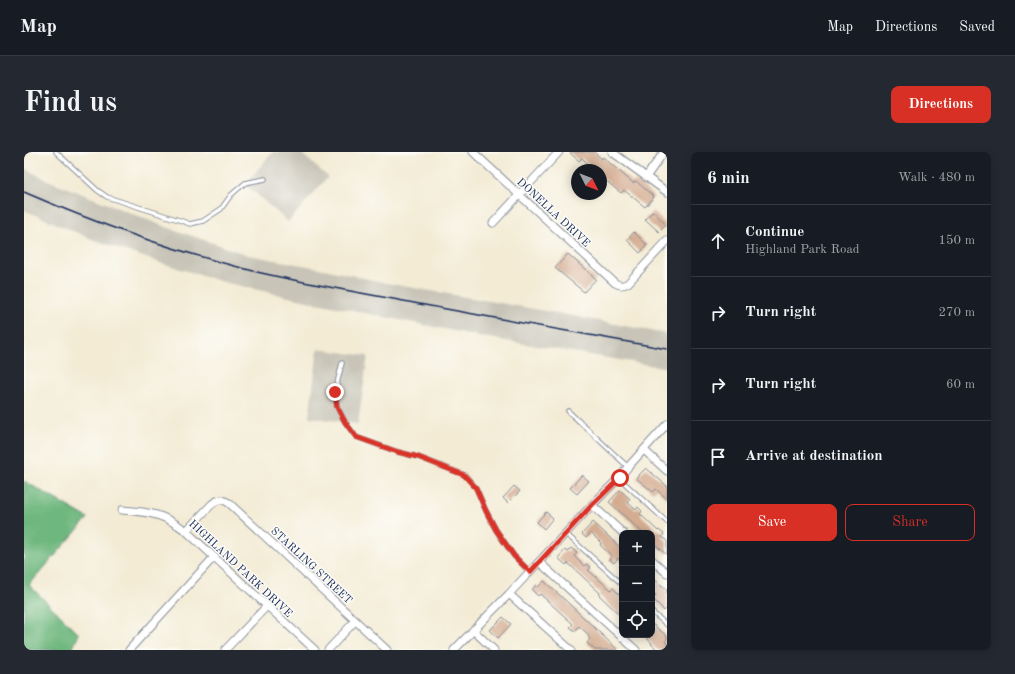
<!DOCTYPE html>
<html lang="en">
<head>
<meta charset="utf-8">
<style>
  body { margin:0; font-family:"Old Standard TT",serif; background:#242831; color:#f1f3f6 }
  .controls { position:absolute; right:12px; bottom:12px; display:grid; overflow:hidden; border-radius:8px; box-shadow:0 2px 10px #0003 }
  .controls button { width:36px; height:36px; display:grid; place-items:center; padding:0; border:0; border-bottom:1px solid #363941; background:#171b24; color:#f1f3f6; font:20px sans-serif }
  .compass { position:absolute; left:547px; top:12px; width:36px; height:36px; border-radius:50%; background:#171b24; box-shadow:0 2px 10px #0003; rotate:132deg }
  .stop { position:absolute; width:12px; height:12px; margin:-9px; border:3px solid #d93025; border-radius:50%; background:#fff }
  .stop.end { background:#d93025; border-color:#fff; box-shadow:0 1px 4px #0008 }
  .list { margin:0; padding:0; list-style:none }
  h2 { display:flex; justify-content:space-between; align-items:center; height:52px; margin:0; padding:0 16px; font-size:17px }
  h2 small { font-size:13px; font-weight:400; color:#9ea1a6 }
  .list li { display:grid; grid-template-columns:26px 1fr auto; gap:12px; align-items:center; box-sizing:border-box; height:72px; padding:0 16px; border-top:1px solid #363941 }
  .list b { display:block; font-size:15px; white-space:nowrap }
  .list p { margin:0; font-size:13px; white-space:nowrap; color:#9ea1a6 }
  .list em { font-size:13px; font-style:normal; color:#9ea1a6 }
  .actions { display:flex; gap:8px; padding:12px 16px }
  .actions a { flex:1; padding:9px 0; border:1px solid #d93025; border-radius:8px; text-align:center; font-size:14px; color:#d93025 }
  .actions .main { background:#d93025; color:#fff }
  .icon { flex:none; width:22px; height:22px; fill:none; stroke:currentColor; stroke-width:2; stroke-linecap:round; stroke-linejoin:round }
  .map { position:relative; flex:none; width:643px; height:498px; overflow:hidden; border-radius:8px }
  header { display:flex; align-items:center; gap:24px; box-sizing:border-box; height:56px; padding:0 20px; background:#171b24; border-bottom:1px solid #363941 }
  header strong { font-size:19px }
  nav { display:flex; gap:22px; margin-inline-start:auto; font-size:14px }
  .intro { display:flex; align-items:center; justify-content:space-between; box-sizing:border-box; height:96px; padding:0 24px }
  h1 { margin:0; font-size:28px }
  .button { padding:10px 18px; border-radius:8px; background:#d93025; color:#fff; font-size:14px; font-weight:700 }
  main { display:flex; gap:24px; padding:0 24px }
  aside { flex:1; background:#171b24; border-radius:8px; box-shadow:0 2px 10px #0003 }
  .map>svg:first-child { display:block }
  .industrial { fill:#c8c4b8 }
  .forest { fill:#6eb77e; stroke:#44736e }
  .building { fill:#d4ac91 }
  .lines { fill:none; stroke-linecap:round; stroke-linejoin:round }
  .lane-casing { stroke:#878d99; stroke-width:5.5 }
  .street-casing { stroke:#878d99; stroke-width:9 }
  .lane { stroke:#fff; stroke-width:3.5 }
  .street { stroke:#fff; stroke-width:7 }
  .rail { stroke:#1b2f5e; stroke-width:1.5 }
  .route { stroke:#d93025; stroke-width:5 }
  .labels { text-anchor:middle; stroke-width:3; stroke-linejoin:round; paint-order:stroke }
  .street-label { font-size:11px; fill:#1b2f5e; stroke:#fdfcf7 }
</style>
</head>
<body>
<header>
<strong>Map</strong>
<nav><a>Map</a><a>Directions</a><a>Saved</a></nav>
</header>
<div class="intro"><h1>Find us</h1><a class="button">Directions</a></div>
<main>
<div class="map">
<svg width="643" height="498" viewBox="0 0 643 498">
  <rect width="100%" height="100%" fill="#fdfcf7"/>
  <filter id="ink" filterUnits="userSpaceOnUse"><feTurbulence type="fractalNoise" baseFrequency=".025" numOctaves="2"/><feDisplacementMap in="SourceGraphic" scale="8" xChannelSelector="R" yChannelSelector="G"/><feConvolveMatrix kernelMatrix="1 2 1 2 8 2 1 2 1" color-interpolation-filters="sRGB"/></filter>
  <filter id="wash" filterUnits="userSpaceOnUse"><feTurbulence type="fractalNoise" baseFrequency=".012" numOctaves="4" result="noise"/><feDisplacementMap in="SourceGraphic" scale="16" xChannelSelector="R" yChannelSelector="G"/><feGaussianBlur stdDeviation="0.9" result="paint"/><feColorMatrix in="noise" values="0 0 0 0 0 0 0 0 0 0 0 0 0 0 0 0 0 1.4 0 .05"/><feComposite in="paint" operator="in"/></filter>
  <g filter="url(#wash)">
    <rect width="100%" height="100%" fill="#f3ebd4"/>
    <g class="industrial">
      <polygon points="249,0 276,0 304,25 264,70 221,32"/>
      <polygon points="0,16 21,27 139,74 224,103 300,117 362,131 549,164 643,182 643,216 459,185 273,147 199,130 137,111 70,88 0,58"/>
      <polygon points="294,197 344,204 334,272 285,265"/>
    </g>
    <polygon class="forest" points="0,329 64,366 5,433 55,482 48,498 0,498"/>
    <g id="blocks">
      <g class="building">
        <polygon points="545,0 570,0 578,7 579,5 609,31 612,29 630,45 621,55 600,38 597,41 587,33 577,24 577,18 570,18 558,6 555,9"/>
        <polygon points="629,59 642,73 635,80 621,67"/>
        <polygon points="610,80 623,93 616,101 603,88"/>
        <polygon points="544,102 572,127 560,140 531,116"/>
        <polygon points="622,316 643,334 643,347 632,337 629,340 612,326"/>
        <polygon points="558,323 565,329 553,342 546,336"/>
        <polygon points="490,334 496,339 484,351 479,346"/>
        <polygon points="596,338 606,347 603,350 612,358 614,355 618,359 616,362 634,379 635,378 640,382 638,385 643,389 643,403 628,390 628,381 619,381 585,350"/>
        <polygon points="522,360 529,366 520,377 513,370"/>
        <polygon points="569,370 598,397 598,410 594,406 590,411 585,407 588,404 576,393 577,391 567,381 562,386 558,382"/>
        <polygon points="547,396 553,401 550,404 560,414 562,412 567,416 564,418 587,438 589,436 598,445 598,465 575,443 576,441 544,411 542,413 534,406 541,398 543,400"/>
        <polygon points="628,425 643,438 643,456 640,459 637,455 629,447 632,443 628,439"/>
        <polygon points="520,429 541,448 594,498 571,498 563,491 566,487 564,485 565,483 555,474 551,479 546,475 549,472 516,442 514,444 508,438 512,433 514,435"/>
        <polygon points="479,465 487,472 474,486 466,478"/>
        <polygon points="628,472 643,484 643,487 641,490 643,492 643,493 639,498 634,498 627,492 628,491 619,483 628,483"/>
      </g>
    </g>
  </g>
  <g filter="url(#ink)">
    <use href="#blocks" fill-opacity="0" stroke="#878d99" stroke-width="1"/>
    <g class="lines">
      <g class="lane-casing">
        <g id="lane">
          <polyline points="32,0 73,38 83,45 155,68 166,72 179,69 197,57 207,43 221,31 241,27"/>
          <polyline points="318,211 311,240 313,255 321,270 332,285 374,300 394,305 441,323 452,336 462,359 472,378 490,404 506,420"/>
          <polyline points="544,259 604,315"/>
          <polyline points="595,326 643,370"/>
          <polyline points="541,381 598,432"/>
          <polyline points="628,460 643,473"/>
        </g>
      </g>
      <g class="street-casing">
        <g id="street">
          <path d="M449 0 591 131C596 134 599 134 604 131L643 89"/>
          <polyline points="588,0 643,40"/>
          <polyline points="622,25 640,0"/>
          <polyline points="469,71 535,0"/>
          <polyline points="620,298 643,319"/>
          <polyline points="568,353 599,381"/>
          <path d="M98 358C126 360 140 362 162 379L291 498"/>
          <path d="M162 379 188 352C194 347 198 347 205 351L363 498"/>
          <polyline points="628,408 643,421"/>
          <polyline points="515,410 612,498"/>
          <polyline points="449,478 470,498"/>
          <polyline points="105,498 190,405"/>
          <polyline points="201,498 243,454"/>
          <polyline points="304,498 331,469"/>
          <polyline points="430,498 485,442"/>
          <polyline points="547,498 485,442 568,353 595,326 604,315 643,272"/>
        </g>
      </g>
      <use href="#lane" class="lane"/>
      <use href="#street" class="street"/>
      <path class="rail" d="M0 40C76 73 153 100 233 120 276 130 320 138 364 146 457 164 550 180 643 197"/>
    </g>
  </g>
  <g class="lines" filter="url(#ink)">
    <polyline class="route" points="311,240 313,255 321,270 332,285 374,300 394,305 440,323 452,336 462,359 472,378 490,404 506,420 568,353 596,326"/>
  </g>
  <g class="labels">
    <g class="street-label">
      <text transform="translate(530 60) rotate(43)" y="4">DONELLA DRIVE</text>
      <text transform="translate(288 413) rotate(43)" y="4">STARLING STREET</text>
      <text transform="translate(217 416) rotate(43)" y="4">HIGHLAND PARK DRIVE</text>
    </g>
  </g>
</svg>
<div class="controls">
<button>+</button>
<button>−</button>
<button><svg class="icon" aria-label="locate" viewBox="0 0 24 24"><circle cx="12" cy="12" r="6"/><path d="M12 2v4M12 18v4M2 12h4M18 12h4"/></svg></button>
</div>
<svg class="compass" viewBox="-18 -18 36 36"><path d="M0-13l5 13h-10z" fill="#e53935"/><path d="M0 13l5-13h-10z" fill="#9ea1a6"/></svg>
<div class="stop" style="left:596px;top:326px"></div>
<div class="stop end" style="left:311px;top:240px"></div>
</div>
<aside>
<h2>6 min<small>Walk · 480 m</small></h2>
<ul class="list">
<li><svg class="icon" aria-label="ahead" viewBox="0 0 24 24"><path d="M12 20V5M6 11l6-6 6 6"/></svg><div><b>Continue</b><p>Highland Park Road</p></div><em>150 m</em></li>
<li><svg class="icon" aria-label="right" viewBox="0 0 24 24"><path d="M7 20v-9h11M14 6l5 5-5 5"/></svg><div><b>Turn right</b></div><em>270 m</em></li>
<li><svg class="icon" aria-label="right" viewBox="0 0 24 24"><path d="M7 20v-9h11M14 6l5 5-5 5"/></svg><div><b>Turn right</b></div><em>60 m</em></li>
<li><svg class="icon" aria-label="arrive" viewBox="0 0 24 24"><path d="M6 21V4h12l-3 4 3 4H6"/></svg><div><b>Arrive at destination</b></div></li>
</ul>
<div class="actions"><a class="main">Save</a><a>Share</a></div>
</aside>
</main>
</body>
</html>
